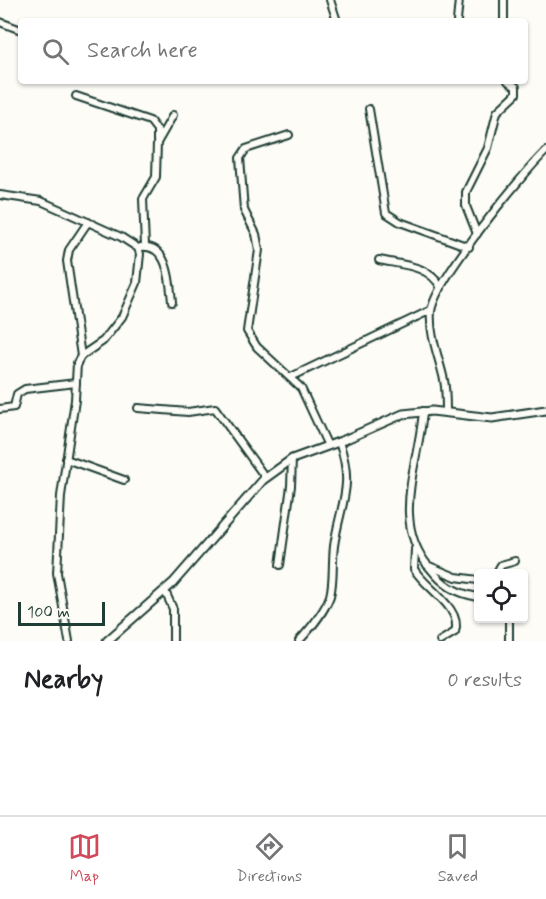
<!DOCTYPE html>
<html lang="en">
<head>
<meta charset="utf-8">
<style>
  body { margin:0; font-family:Mynerve,sans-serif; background:#f2f2f2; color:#202124 }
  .controls { position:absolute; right:18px; bottom:18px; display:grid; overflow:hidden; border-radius:6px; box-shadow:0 2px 4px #0004 }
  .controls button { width:54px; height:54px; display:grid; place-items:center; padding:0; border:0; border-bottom:2px solid #e0e0e0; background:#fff; color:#202124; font:30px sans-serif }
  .scale { position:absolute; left:18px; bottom:15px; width:87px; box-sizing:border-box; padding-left:6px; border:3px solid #1f3d34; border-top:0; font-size:16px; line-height:21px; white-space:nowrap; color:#1f3d34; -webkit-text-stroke:4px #fdfcf7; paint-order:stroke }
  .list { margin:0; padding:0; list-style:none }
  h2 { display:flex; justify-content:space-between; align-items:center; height:78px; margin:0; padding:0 24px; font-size:26px }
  h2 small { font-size:20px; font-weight:400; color:#757577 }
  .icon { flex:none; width:33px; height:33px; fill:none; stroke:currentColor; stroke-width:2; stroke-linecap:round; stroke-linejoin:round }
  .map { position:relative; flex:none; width:546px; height:641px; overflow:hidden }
  .search { position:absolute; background:#fff; box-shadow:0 2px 4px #0004; left:18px; right:18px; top:18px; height:66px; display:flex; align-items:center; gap:15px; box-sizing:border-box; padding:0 21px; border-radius:6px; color:#757577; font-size:22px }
  .sheet { height:174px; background:#fff }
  nav { display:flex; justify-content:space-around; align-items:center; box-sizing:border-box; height:84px; border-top:2px solid #e0e0e0; background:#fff; font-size:16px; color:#757577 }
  nav a { display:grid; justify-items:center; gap:3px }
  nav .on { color:#d1495b }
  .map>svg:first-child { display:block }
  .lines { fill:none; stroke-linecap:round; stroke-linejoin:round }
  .minor-casing { stroke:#1f3d34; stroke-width:10 }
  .tertiary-casing { stroke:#1f3d34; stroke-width:11 }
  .minor { stroke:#fdfcf7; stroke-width:6 }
  .tertiary { stroke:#fdfcf7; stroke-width:7 }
</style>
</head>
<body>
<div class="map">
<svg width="546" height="641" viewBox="0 0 546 641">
  <rect width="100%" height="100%" fill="#fdfcf7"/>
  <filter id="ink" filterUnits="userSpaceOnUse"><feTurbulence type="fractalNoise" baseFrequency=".0167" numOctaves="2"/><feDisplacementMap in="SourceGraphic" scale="12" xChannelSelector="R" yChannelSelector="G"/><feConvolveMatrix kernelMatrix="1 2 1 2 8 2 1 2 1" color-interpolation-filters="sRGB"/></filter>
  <g filter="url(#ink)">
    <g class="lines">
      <g class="minor-casing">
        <g id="minor">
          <polyline points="330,0 337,21"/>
          <polyline points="457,21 459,0"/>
          <polyline points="504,21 504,0"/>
          <polyline points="0,22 21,30"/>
          <polyline points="76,96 150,121 157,130 157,140"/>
          <polyline points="369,109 386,213 400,222 469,247"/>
          <polyline points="289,135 246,149 240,158 244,210 256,234 259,250 247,331 257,347 301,388 328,446"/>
          <polyline points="0,195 41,201 121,237 138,248 140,254 137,283 122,317 103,341 81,356 77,363 75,400 61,496 57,573 69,641"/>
          <polyline points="477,234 466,206 466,192 488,148 497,112 516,94 516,87 508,81"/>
          <polyline points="145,246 143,199 156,177 157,143 173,115"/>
          <path d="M141 247C169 244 170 283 172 302"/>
          <path d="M379 260C402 265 430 265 441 288"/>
          <polyline points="81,356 67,261 69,250 88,222"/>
          <polyline points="291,377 431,310"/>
          <polyline points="138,408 188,412 215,408 265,477"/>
          <polyline points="0,409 14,407 17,394 25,389 76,383"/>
          <path d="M423 411C419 465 390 520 429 567 443 585 455 593 478 597"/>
          <path d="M446 412C446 401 446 390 444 380 439 357 429 335 431 312 433 283 522 174 546 151"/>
          <polyline points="66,459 124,480"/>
          <path d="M415 549 414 569C425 588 463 608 455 632L440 641"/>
          <polyline points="280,565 291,486 292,459"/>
          <polyline points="427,565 456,577 478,580"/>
          <polyline points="496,574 501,565 515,561"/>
          <polyline points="165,591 173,609 173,641"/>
          <path d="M299 641C311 628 324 613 330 596 334 581 332 562 334 546 340 504 355 486 339 442"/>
          <polyline points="509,641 509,618"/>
        </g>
      </g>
      <g class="tertiary-casing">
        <polyline id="tertiary" points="107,641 173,583 263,480 292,459 344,440 403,414 432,411 492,418 546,410"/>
      </g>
      <use href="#minor" class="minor"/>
      <use href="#tertiary" class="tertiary"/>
    </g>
  </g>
</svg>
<div class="controls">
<button><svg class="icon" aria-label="locate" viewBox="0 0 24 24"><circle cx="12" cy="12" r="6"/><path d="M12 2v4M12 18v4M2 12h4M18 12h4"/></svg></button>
</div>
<div class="scale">100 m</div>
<div class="search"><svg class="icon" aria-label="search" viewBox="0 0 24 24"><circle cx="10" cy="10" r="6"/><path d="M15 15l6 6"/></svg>Search here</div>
</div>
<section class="sheet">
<h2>Nearby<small>0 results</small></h2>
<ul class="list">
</ul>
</section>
<nav>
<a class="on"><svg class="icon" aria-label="map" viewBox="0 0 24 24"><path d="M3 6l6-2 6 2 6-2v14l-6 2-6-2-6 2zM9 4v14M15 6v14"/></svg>Map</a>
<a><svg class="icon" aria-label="directions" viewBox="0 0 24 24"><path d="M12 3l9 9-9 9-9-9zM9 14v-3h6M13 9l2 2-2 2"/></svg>Directions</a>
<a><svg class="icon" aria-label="saved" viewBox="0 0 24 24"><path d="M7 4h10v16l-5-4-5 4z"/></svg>Saved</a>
</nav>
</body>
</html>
